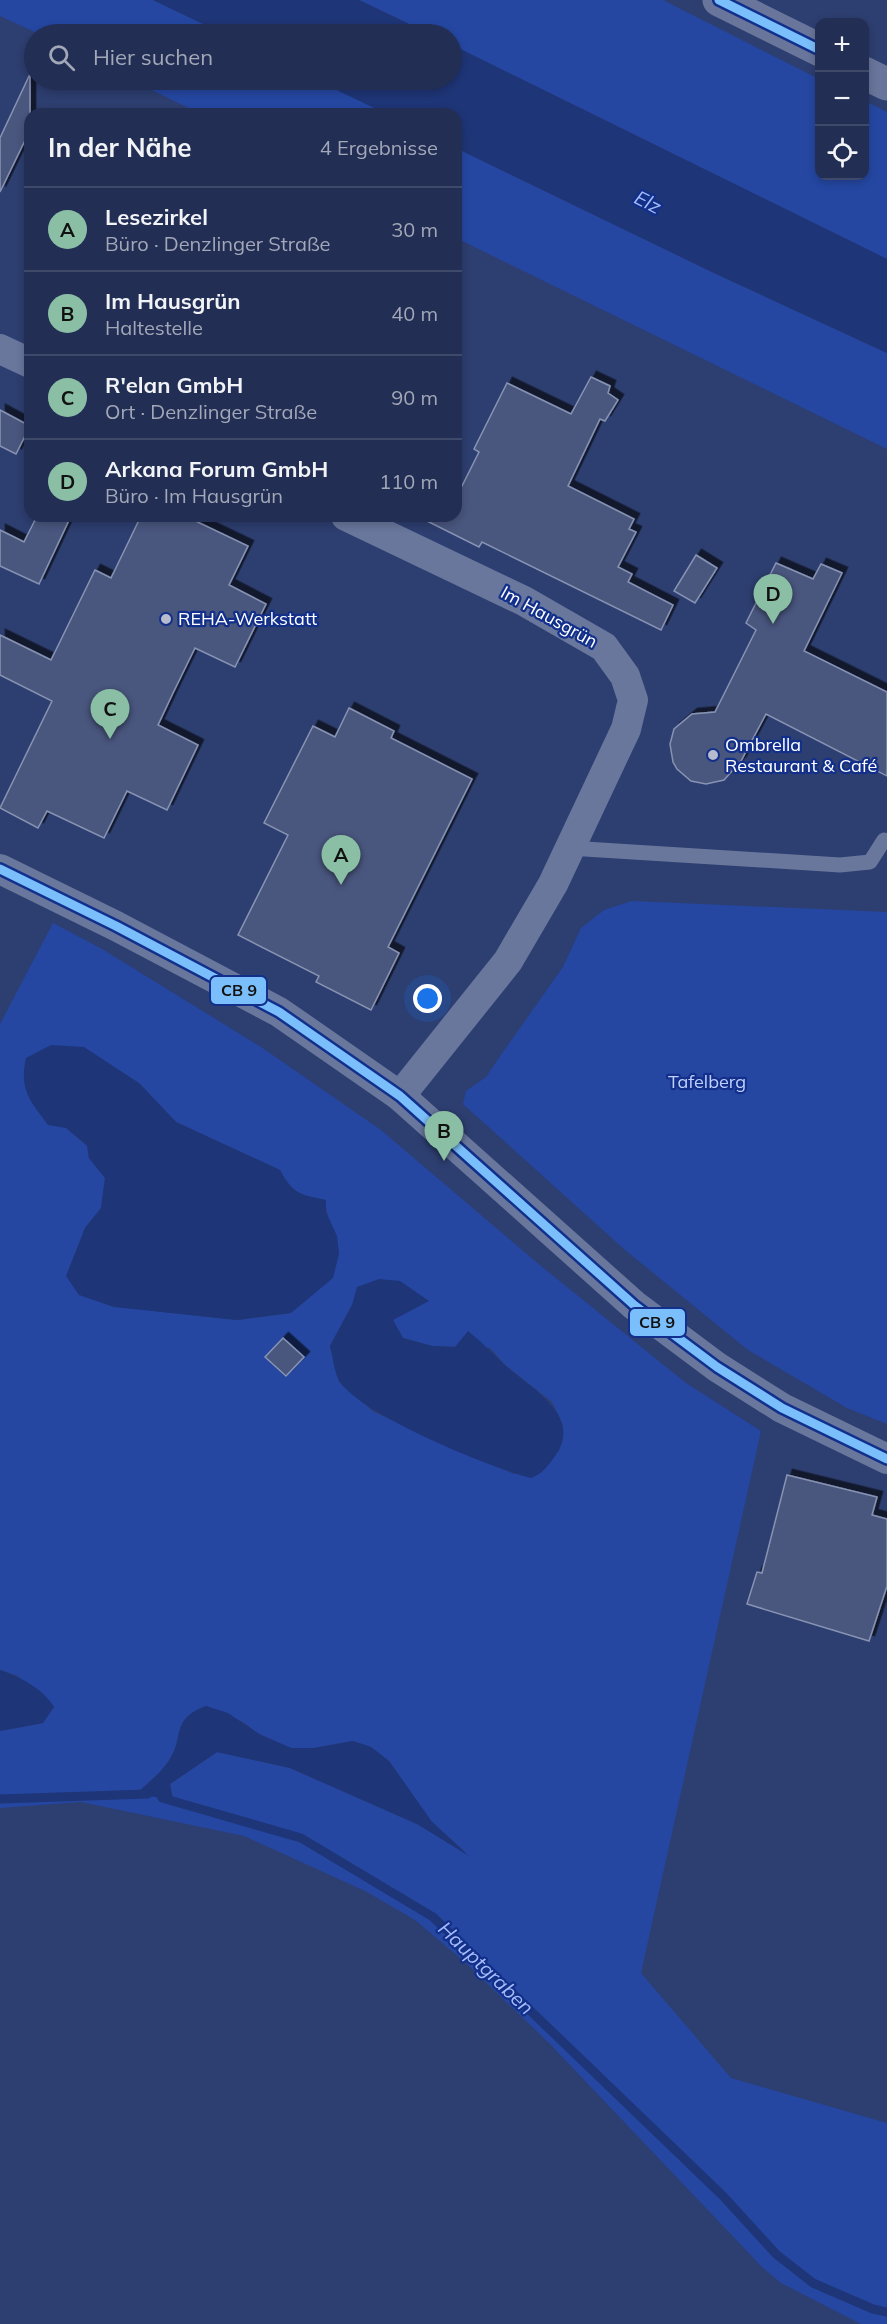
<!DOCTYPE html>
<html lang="de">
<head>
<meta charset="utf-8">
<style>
  body { margin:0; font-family:Mulish,sans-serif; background:#2a365a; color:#f1f3f6 }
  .controls { position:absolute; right:18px; top:18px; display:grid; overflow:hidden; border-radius:12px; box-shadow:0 3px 9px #0003 }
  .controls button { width:54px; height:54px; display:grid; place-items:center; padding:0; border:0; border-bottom:2px solid #3f4a6b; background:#222e54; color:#f1f3f6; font:30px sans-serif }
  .you { position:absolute; left:428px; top:999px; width:21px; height:21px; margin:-15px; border:4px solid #fff; border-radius:50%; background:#1a73e8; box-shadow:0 0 0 9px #1a73e833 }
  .badge { display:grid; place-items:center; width:39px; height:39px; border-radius:50%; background:#8abfa5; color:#111; font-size:20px; font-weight:700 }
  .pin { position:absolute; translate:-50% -50px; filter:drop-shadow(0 2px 3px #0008) }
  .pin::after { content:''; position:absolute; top:32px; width:21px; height:18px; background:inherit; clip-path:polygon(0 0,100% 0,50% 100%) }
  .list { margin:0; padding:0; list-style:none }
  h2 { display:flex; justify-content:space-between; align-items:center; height:78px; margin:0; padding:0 24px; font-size:26px }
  h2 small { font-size:20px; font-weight:400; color:#a2a8b8 }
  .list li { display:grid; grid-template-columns:39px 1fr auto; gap:18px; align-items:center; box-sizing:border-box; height:84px; padding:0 24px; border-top:2px solid #3f4a6b }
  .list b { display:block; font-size:22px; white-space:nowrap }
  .list p { margin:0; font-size:20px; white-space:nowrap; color:#a2a8b8 }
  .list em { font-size:20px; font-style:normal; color:#a2a8b8 }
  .icon { flex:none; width:33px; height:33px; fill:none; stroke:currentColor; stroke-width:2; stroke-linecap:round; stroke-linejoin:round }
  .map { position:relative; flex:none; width:887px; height:2324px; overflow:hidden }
  .search { position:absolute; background:#222e54; box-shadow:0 3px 9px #0003; left:24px; top:24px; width:438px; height:66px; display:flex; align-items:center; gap:15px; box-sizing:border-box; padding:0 21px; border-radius:33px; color:#a2a8b8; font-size:22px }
  .panel { position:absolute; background:#222e54; box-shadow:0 3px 9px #0003; left:24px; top:108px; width:438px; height:414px; border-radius:18px }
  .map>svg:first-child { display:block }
  .green { fill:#2547a2; fill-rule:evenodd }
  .water { fill:#1e3577 }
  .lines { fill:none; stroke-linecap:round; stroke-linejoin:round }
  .stream { stroke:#1e3577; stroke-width:9 }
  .building { fill:#48567e; stroke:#8893b3; stroke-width:1.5; filter:url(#shadow) }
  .lane { stroke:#69779d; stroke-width:15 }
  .street { stroke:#69779d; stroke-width:30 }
  .primary { stroke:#69759b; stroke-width:33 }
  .bus-1-casing { stroke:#12308b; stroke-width:14 }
  .bus-1 { stroke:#7abffc; stroke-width:9 }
  .poi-dot { fill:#b6bbcd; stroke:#12308b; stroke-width:2 }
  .labels { text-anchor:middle; stroke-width:4.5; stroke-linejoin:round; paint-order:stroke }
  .street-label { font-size:18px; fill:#fff; stroke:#12308b }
  .poi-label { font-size:18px; fill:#fff; stroke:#12308b; text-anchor:start }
  .park-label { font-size:18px; fill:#c0d0fc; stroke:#12308b }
  .water-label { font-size:20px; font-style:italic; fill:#a5bcf8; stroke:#12308b }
  .line-badge { stroke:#12308b; stroke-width:2 }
  .pale-badge-label { font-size:16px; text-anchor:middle; font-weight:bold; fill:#111 }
</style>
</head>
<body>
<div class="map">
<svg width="887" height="2324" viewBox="0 0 887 2324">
  <defs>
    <filter id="shadow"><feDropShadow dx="5.5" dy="-5.5" stdDeviation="0" flood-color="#0009"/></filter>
  </defs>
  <rect width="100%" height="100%" fill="#2d3e70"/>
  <g class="green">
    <polygon points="0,0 153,0 224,34 39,34 0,16"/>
    <polygon points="359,0 663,0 819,79 820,176 864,176 865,101 887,112 887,259 452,45 452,34 430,34"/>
    <polygon points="131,80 316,80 387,114 201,114"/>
    <polygon points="456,148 714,273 887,353 887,449 456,238"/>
    <polygon points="632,901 887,912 887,1424 847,1408 748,1350 625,1250 463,1104 466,1091 486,1077 503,1052 563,967 581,928 604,910"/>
    <path d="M53 923 102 949 261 1047 381 1130 541 1266 686 1383 761 1431 641 1973 731 2078 887 2123V2324H861L781 2283 763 2268 549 2043 466 1963 415 1920 365 1891 244 1836 81 1802 0 1808V1731L43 1723 18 1676 0 1670V1024ZM139 1083 176 1122 280 1170C292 1193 301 1195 325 1200 326 1219 337 1235 339 1254L291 1313 237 1320 154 1311 80 1242 85 1228 101 1208 105 1178 89 1158 87 1146 66 1128ZM352 1305 393 1320 403 1338 432 1346 490 1348 505 1365 552 1402 563 1425 559 1451 514 1474 374 1412 339 1382 330 1346ZM206 1706 243 1722 259 1734 291 1748H314L353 1741 371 1747 389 1761 432 1822 466 1853 417 1824 290 1768 217 1752 170 1784 173 1800 138 1793C147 1783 160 1774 168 1762 186 1737 169 1720 206 1706Z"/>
  </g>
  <g class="water">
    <polygon points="153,0 359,0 430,34 224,34"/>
    <polygon points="452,45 887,259 887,353 714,273 456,148 456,114 387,114 316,80 452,80"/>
    <path d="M51 1045 84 1047 139 1083 176 1122 280 1170C292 1194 301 1195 326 1200V1212L337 1236 339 1254 333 1278 291 1313 237 1320 114 1307 79 1295 66 1276 85 1228 101 1208 105 1178 89 1158 87 1145 66 1128 48 1125C30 1100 19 1090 26 1058Z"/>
    <path d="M379 1279 400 1281 429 1301 393 1320 403 1338 432 1346 455 1347 468 1331C482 1342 493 1354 506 1366 531 1389 584 1416 555 1456 549 1465 542 1474 531 1478 491 1468 362 1415 340 1382 334 1373 333 1356 330 1346L352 1305 357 1287Z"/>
    <path d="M0 1670C22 1678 42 1688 54 1707L43 1723 0 1731Z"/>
    <path d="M206 1706 228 1713 259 1734 291 1748H314L353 1741 371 1747 389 1761 432 1822 469 1856 417 1824 290 1768 217 1752 170 1784 173 1801 137 1793C148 1783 160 1774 168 1762 186 1737 169 1720 206 1706Z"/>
  </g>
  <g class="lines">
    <g class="stream">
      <polyline points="162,1798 301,1838 433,1917 723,2196 776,2254 813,2283 873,2309 887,2312"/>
      <polyline points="0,1799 148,1794"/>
    </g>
  </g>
  <g class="building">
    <polygon points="30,74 30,130 0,192 0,138"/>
    <polygon points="591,377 610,386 608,393 618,400 605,421 600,419 568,486 634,519 629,529 636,532 618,567 632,574 628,582 673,605 661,630 482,542 479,547 417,516 456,516 456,498 479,452 474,449 507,383 571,414"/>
    <polygon points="0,410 30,426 16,454 0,446"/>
    <polygon points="37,516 71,516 39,584 0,566 0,530 24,542"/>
    <polygon points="141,516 185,516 248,546 229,585 266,604 235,667 195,648 173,693 158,725 198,745 167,810 127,791 104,838 47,811 38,828 0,808 52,701 0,675 0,635 51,660 95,570 111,578"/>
    <polygon points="696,555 717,568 695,603 674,591"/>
    <polygon points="776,563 813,579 821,564 842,573 804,651 887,692 887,776 766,714 741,761 724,780 706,784 691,781 677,769 673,762 670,744 674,729 692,714 715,712 756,630 746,623"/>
    <polygon points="349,708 394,731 391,738 472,779 388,947 399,953 371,1010 316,982 319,976 238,935 288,835 264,823 313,726 335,737"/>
    <polygon points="283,1338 304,1357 286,1376 265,1357"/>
    <polygon points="787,1475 877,1497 872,1515 887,1519 887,1586 869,1641 747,1604 757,1572 762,1573"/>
  </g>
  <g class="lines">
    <polyline class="lane" points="569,848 840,865 870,862 884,840 887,842"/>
    <g class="street">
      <polyline points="0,349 30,363"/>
      <polyline points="346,516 524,601 604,647 625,676 633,700 626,729 553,884 508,961 400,1096"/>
      <polyline points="0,869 116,926 279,1012 400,1096 634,1305 717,1367 782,1408 887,1459"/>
    </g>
    <g class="primary">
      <polyline points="719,0 820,50"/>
      <polyline points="864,73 887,84"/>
    </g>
    <g class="bus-1-casing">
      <g id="bus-1">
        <polyline points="719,0 820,50"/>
        <polyline points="0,869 116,926 279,1012 400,1096 634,1305 717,1367 782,1408 887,1459"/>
      </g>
    </g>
    <use href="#bus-1" class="bus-1"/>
  </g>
  <g class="poi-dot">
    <circle cx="166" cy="619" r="6"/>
    <circle cx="713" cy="755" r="6"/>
  </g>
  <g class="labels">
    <g class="street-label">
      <text transform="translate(549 617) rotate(29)" y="6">Im Hausgrün</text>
    </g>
    <g class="poi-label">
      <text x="178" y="625">REHA-Werkstatt</text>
      <text x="725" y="751">Ombrella<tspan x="725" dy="21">Restaurant &amp; Café</tspan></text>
    </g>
    <g class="park-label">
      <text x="707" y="1088">Tafelberg</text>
    </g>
    <g class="water-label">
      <text transform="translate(648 202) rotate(27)" y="7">Elz</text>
      <text transform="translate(486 1968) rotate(44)" y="7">Hauptgraben</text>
    </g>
  </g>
  <g class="line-badge">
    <rect x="210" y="976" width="57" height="29" rx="6" fill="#7abffc"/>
    <rect x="629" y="1308" width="57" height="29" rx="6" fill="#7abffc"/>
  </g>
  <g class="pale-badge-label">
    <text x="239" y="996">CB 9</text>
    <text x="657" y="1328">CB 9</text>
  </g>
</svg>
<div class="controls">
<button>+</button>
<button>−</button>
<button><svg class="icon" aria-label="locate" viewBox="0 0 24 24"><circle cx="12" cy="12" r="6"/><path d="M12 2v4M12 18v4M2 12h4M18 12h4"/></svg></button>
</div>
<div class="you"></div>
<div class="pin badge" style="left:341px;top:885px">A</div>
<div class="pin badge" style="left:444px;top:1161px">B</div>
<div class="pin badge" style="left:110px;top:739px">C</div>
<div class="pin badge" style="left:773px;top:624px">D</div>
<div class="search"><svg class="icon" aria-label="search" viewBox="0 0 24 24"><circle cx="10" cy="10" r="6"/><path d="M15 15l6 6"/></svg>Hier suchen</div>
<section class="panel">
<h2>In der Nähe<small>4 Ergebnisse</small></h2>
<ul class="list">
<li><span class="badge">A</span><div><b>Lesezirkel</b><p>Büro · Denzlinger Straße</p></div><em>30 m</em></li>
<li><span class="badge">B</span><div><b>Im Hausgrün</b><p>Haltestelle</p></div><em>40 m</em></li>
<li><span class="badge">C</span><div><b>R'elan GmbH</b><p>Ort · Denzlinger Straße</p></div><em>90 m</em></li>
<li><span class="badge">D</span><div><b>Arkana Forum GmbH</b><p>Büro · Im Hausgrün</p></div><em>110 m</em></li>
</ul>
</section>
</div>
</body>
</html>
